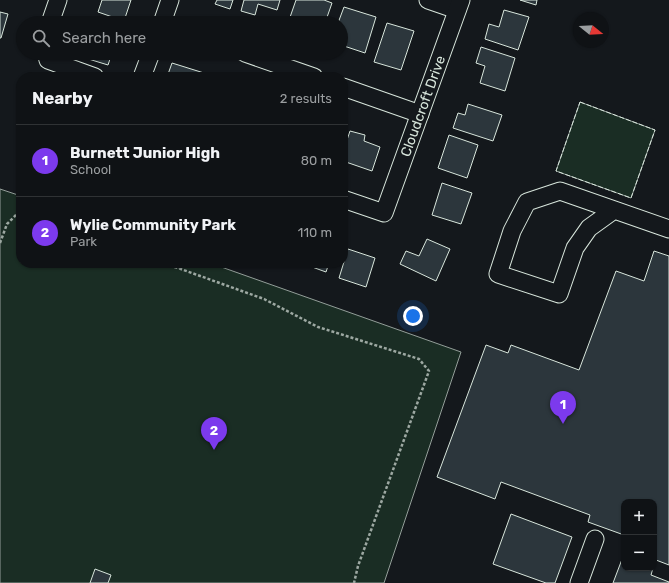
<!DOCTYPE html>
<html lang="en">
<head>
<meta charset="utf-8">
<style>
  body { margin:0; font-family:Rubik,sans-serif; background:#181b1e; color:#f1f3f6 }
  .controls { position:absolute; right:12px; bottom:12px; display:grid; overflow:hidden; border-radius:8px; box-shadow:0 1px 3px #0004 }
  .controls button { width:36px; height:36px; display:grid; place-items:center; padding:0; border:0; border-bottom:1px solid #2f3234; background:#0f1215; color:#f1f3f6; font:20px sans-serif }
  .compass { position:absolute; left:573px; top:12px; width:36px; height:36px; border-radius:50%; background:#0f1215; box-shadow:0 1px 3px #0004; rotate:108deg }
  .you { position:absolute; left:413px; top:316px; width:14px; height:14px; margin:-10px; border:3px solid #fff; border-radius:50%; background:#1a73e8; box-shadow:0 0 0 6px #1a73e833 }
  .badge { display:grid; place-items:center; width:26px; height:26px; border-radius:50%; background:#7c3aed; color:#fff; font-size:13px; font-weight:700 }
  .pin { position:absolute; translate:-50% -33px; filter:drop-shadow(0 1px 2px #0008) }
  .pin::after { content:''; position:absolute; top:21px; width:14px; height:12px; background:inherit; clip-path:polygon(0 0,100% 0,50% 100%) }
  .list { margin:0; padding:0; list-style:none }
  h2 { display:flex; justify-content:space-between; align-items:center; height:52px; margin:0; padding:0 16px; font-size:17px }
  h2 small { font-size:13px; font-weight:400; color:#9b9ea0 }
  .list li { display:grid; grid-template-columns:26px 1fr auto; gap:12px; align-items:center; box-sizing:border-box; height:72px; padding:0 16px; border-top:1px solid #2f3234 }
  .list b { display:block; font-size:15px; white-space:nowrap }
  .list p { margin:0; font-size:13px; white-space:nowrap; color:#9b9ea0 }
  .list em { font-size:13px; font-style:normal; color:#9b9ea0 }
  .icon { flex:none; width:22px; height:22px; fill:none; stroke:currentColor; stroke-width:2; stroke-linecap:round; stroke-linejoin:round }
  .map { position:relative; flex:none; width:669px; height:583px; overflow:hidden }
  .search { position:absolute; background:#0f1215; box-shadow:0 1px 3px #0004; left:16px; top:16px; width:332px; height:44px; display:flex; align-items:center; gap:10px; box-sizing:border-box; padding:0 14px; border-radius:22px; color:#9b9ea0; font-size:15px }
  .panel { position:absolute; background:#0f1215; box-shadow:0 1px 3px #0004; left:16px; top:72px; width:332px; height:196px; border-radius:16px }
  .map>svg:first-child { display:block }
  .green { fill:#1a2d24; stroke:#939e99 }
  .building { fill:#2c363c; stroke:#d8e6dc }
  .lines { fill:none; stroke-linecap:round; stroke-linejoin:round }
  .minor-casing { stroke:#d8e6dc; stroke-width:19 }
  .path { stroke:#9da8a2; stroke-width:2.5; stroke-dasharray:3 2; stroke-linecap:butt }
  .minor { stroke:#14181c; stroke-width:17 }
  .fence { stroke:#d8e6dc; stroke-width:1; stroke-dasharray:5 2; stroke-linecap:butt }
  .labels { text-anchor:middle; stroke-width:3; stroke-linejoin:round; paint-order:stroke }
  .street-label { font-size:14px; fill:#d8e6dc; stroke:#14181c }
</style>
</head>
<body>
<div class="map">
<svg width="669" height="583" viewBox="0 0 669 583">
  <rect width="100%" height="100%" fill="#14181c"/>
  <g class="green">
    <polygon points="580,102 655,130 631,198 556,171"/>
    <polygon points="0,189 21,196 21,263 210,263 461,352 384,583 0,583"/>
  </g>
  <g class="building">
    <polygon points="102,0 131,0 124,21 98,12"/>
    <polygon points="217,0 233,0 230,9 215,4"/>
    <polygon points="244,0 280,0 277,10 258,4 255,15 241,11"/>
    <polygon points="296,0 324,0 332,3 325,23 288,23"/>
    <polygon points="520,0 537,0 536,5"/>
    <polygon points="344,7 376,17 365,53 341,45 341,23 338,23"/>
    <polygon points="504,10 529,17 518,50 485,39 489,24 499,27"/>
    <polygon points="0,12 8,14 1,38 0,38"/>
    <polygon points="387,23 414,31 401,70 374,62"/>
    <polygon points="481,47 515,58 505,91 480,83 485,66 476,63"/>
    <polygon points="83,53 112,53 108,65 82,57"/>
    <polygon points="172,63 204,73 203,77 167,77"/>
    <polygon points="468,104 502,115 493,141 453,128 458,113 465,115"/>
    <polygon points="350,131 365,135 364,141 380,147 372,171 343,161 343,152"/>
    <polygon points="449,135 478,145 467,178 438,168"/>
    <polygon points="442,183 472,193 461,224 432,215"/>
    <polygon points="427,239 450,249 436,281 400,264 406,251 419,256"/>
    <polygon points="348,249 375,258 366,287 339,278"/>
    <polygon points="654,251 669,256 669,565 656,560 654,567 654,502 624,502 624,535 588,522 590,515 501,482 495,499 437,477 486,345 508,353 511,345 579,370 616,271 644,281"/>
    <polygon points="301,263 329,263 326,272"/>
    <polygon points="511,514 572,537 555,583 546,583 493,564"/>
    <polygon points="624,554 624,568 653,568 651,575 669,582 669,583 613,583"/>
    <polygon points="95,569 111,575 108,583 90,583"/>
  </g>
  <g class="lines">
    <g class="minor-casing">
      <g id="minor">
        <polyline points="428,0 457,10"/>
        <polyline points="50,23 58,0"/>
        <polyline points="162,23 170,0"/>
        <polyline points="46,53 48,60 95,77"/>
        <polyline points="245,53 314,77"/>
        <polyline points="142,77 151,53"/>
        <polyline points="343,87 420,114"/>
        <path id="s1" d="M343 199 384 213 461 0"/>
        <polyline points="614,210 589,228 575,248 559,294 498,274 512,231 527,202 560,191 669,229"/>
        <polyline points="579,583 595,539"/>
      </g>
    </g>
    <g class="path">
      <polyline points="0,243 7,224 18,213 21,213"/>
      <polyline points="160,263 178,268 264,299 318,327 419,359 429,371 358,566 354,583"/>
      <polyline points="178,268 180,263"/>
    </g>
    <use href="#minor" class="minor"/>
    <polygon class="fence" points="580,102 655,130 631,198 556,171"/>
  </g>
  <g class="labels">
    <g class="street-label">
      <text dy="5" stroke="none"><textPath href="#s1" startOffset="157">Cloudcroft Drive</textPath></text>
    </g>
  </g>
</svg>
<div class="controls">
<button>+</button>
<button>−</button>
</div>
<svg class="compass" viewBox="-18 -18 36 36"><path d="M0-13l5 13h-10z" fill="#e53935"/><path d="M0 13l5-13h-10z" fill="#9b9ea0"/></svg>
<div class="you"></div>
<div class="pin badge" style="left:563px;top:424px">1</div>
<div class="pin badge" style="left:214px;top:450px">2</div>
<div class="search"><svg class="icon" aria-label="search" viewBox="0 0 24 24"><circle cx="10" cy="10" r="6"/><path d="M15 15l6 6"/></svg>Search here</div>
<section class="panel">
<h2>Nearby<small>2 results</small></h2>
<ul class="list">
<li><span class="badge">1</span><div><b>Burnett Junior High</b><p>School</p></div><em>80 m</em></li>
<li><span class="badge">2</span><div><b>Wylie Community Park</b><p>Park</p></div><em>110 m</em></li>
</ul>
</section>
</div>
</body>
</html>
